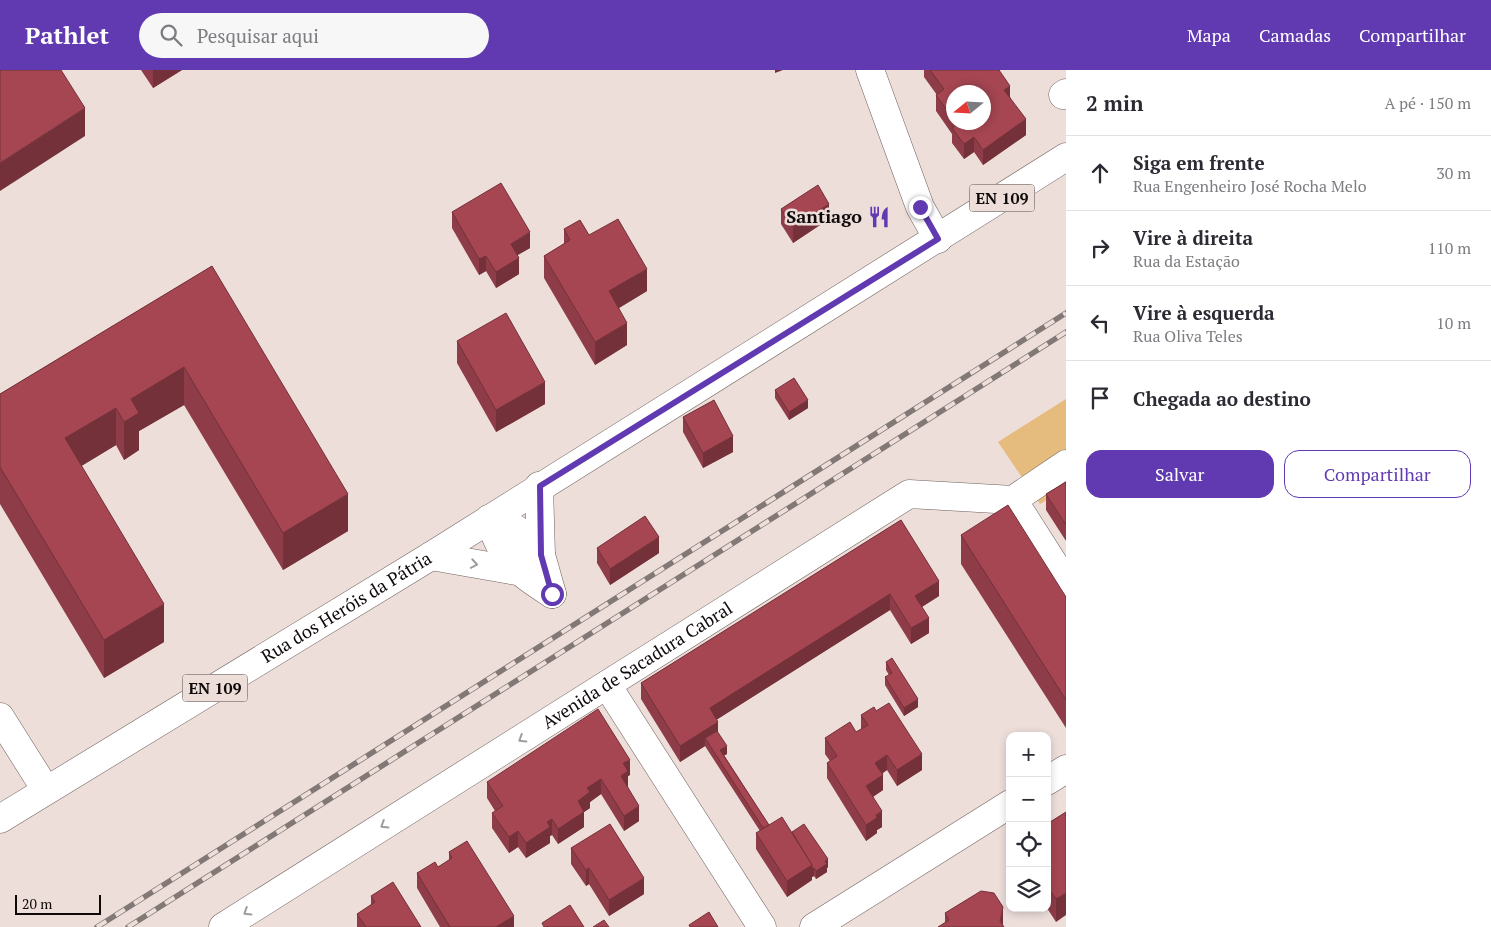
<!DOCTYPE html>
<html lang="pt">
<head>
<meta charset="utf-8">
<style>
  body { margin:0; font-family:"PT Serif",serif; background:#f7f7f7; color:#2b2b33 }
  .controls { position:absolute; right:15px; bottom:15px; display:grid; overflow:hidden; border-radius:10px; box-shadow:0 2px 8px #0003 }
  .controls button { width:45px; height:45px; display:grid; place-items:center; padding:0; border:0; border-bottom:1px solid #e1e1e2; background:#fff; color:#2b2b33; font:25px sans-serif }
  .compass { position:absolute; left:946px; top:15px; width:45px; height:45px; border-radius:50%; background:#fff; box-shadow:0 2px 8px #0003; rotate:252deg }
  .scale { position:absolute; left:15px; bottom:12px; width:86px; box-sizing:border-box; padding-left:5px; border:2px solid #0f0a09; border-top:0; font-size:14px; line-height:18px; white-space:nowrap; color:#0f0a09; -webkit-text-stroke:4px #eddeda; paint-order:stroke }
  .stop { position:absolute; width:15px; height:15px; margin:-11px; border:4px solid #613ab2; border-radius:50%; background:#fff }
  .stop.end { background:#613ab2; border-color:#fff; box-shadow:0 1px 5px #0008 }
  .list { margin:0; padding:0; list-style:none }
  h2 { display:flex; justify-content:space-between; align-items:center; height:65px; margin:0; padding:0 20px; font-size:21px }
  h2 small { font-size:16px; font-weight:400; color:#7c7c81 }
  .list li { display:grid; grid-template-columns:32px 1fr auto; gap:15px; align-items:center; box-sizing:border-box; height:75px; padding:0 20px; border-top:1px solid #e1e1e2 }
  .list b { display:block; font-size:19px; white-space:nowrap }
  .list p { margin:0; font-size:16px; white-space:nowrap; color:#7c7c81 }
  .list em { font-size:16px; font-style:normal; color:#7c7c81 }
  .actions { display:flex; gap:10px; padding:15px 20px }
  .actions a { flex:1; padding:11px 0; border:1px solid #613ab2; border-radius:15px; text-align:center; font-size:18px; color:#613ab2 }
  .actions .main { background:#613ab2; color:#fff }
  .icon { flex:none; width:28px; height:28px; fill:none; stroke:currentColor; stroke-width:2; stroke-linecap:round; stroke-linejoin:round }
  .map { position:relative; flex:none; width:1066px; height:857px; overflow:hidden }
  header { display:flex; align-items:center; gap:30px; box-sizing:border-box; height:70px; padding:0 25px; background:#613ab2; color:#fff }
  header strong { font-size:24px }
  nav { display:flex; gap:28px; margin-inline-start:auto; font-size:18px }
  .search { width:350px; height:45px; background:#f7f7f7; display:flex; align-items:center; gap:12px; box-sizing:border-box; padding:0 18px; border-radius:28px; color:#7c7c81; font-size:19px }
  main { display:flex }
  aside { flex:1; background:#fff }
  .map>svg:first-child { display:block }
  .green { fill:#e5bc7e }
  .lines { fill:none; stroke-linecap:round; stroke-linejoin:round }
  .street-casing { stroke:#6f625e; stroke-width:29 }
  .secondary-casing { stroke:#6f625e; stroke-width:29 }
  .primary-casing { stroke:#6f625e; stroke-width:29 }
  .street { stroke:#fff; stroke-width:28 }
  .secondary { stroke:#fff; stroke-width:28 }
  .primary { stroke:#fff; stroke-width:28 }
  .rail-casing { stroke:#827875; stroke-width:5.5 }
  .rail { stroke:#eddeda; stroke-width:4; stroke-dasharray:11; stroke-linecap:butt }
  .wall { fill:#8e3c47; fill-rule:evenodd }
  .shaded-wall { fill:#743139 }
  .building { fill:#a54652; stroke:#743139 }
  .oneway { stroke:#9f9d9d }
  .route { stroke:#613ab2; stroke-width:6 }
  .labels { text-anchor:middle; stroke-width:5; stroke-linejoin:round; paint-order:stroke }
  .shield { fill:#eddeda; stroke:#524a48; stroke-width:1 }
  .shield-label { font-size:16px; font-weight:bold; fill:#0f0a09 }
  .poi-label { font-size:18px; font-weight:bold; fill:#0f0a09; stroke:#eddeda; text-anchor:end }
  .street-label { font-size:18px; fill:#0f0a09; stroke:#eddeda }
</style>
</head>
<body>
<header>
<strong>Pathlet</strong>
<div class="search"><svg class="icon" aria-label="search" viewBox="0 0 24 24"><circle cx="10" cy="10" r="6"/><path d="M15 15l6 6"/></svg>Pesquisar aqui</div>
<nav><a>Mapa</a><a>Camadas</a><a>Compartilhar</a></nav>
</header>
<main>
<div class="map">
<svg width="1066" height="857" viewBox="0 0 1066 857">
  <rect width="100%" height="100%" fill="#eddeda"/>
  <polygon class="green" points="1066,329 1066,418 1040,434 998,372"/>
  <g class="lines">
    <g class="street-casing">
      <g id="street">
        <polyline points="1063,25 1066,23"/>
        <polyline points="539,416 541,485 552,524"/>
        <polyline points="1013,430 1066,513"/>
        <path d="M489 449C504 492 514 499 552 524"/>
        <polyline points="489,449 516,459 541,485"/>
        <polyline points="431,486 517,501"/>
        <polyline points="607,615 762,857"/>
        <polyline points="0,647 46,720"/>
        <polyline points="1047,711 1066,699"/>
        <path id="s1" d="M223 857 909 424 1013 430 1066 394"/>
        <polyline points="814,857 1010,734"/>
      </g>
    </g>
    <g class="secondary-casing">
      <polyline id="secondary" points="870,0 920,137 938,169"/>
    </g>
    <g class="primary-casing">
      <g id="primary">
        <path id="s2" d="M0 749 431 486 1066 87"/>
      </g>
    </g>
    <use href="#street" class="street"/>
    <use href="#secondary" class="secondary"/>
    <use href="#primary" class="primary"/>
    <g class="rail-casing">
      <g id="rail">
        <polyline points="97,857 1066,243"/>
        <polyline points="128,857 1066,262"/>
      </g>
    </g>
    <use href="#rail" class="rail"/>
  </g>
  <g class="wall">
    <polygon points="141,0 182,0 153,18"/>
    <path d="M924 0H999L1026 65 983 95 974 82 964 89 952 73V64L936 41V25H937L924 7ZM954 22 984 52H954Z"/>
    <polygon points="781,139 829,149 793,173 781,154"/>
    <polygon points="452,142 530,178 517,185 519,204 496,218 486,201 479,205 452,158"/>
    <polygon points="564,159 589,165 647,221 619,238 627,275 595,295 544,208 544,186 564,174"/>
    <polygon points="212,196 348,461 283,500 184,335 139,361 139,380 124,390 116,375 81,396 164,572 104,608 0,434 0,324"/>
    <polygon points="457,271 545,334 496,362 457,293"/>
    <polygon points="775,320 808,338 789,350 775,328"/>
    <polygon points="683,347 733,382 703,398 683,362"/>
    <polygon points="1066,412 1066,471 1046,440 1046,424"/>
    <polygon points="901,450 939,526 922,537 929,563 911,574 890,540 717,649 718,663 727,684 724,685 769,755 792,762 828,797 827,798 827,802 816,809 814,806 812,807 812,810 787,827 756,779 756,763 760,761 705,676 680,692 641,629 641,613"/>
    <polygon points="961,465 1066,527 1066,658 961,494"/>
    <polygon points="597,478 659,483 610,515 597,493"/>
    <polygon points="886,592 918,637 904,646 885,615 885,607 889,605 886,600"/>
    <polygon points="861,645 922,700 897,716 887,700 883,703 883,720 873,727 882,757 877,760 877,763 866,771 827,708 827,693 830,691 825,684 825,668 856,662 861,659"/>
    <polygon points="630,705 628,706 628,717 639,751 624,761 601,724 590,732 590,738 584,742 584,757 558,774 552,765 550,766 550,773 526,788 518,777 509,783 492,758 492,743 495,741 487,728 487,712"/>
    <polygon points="1066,742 1056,852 1047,838 1047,754"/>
    <polygon points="571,778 644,824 609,846 589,814 586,816 571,794"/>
    <polygon points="449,782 514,857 440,857 417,818 417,803 438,797 449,790"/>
    <polygon points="371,826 421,857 357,857 357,844 371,835"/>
    <polygon points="945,843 1003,853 1003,855 945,853"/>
  </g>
  <g class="shaded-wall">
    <polygon points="153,0 182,0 153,18"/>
    <polygon points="775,0 783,0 775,3"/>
    <polygon points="1010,16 1010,31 1004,20"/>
    <polygon points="85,38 85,66 0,121 0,93"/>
    <polygon points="1026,49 1026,65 983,95 983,80"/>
    <polygon points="974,67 974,82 964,89 964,74"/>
    <polygon points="829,134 829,149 793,173 793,157"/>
    <polygon points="530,162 530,178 511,189 511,174"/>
    <polygon points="486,186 486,201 479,205 479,189"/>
    <polygon points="519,188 519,204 496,218 496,202"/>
    <polygon points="647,199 647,221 609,244 609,221"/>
    <polygon points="627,253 627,275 595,295 595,272"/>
    <polygon points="184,297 184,335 139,361 139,380 124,390 124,352 131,329"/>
    <polygon points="545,312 545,334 496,362 496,340"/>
    <polygon points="808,330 808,338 789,350 789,342"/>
    <polygon points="116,338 116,375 65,406 65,368"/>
    <polygon points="733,366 733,382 703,398 703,383"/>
    <polygon points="348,424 348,461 283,500 283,463"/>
    <polygon points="659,467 659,483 610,515 610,499"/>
    <polygon points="939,511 939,526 915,541 915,526"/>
    <polygon points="890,524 890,540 710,654 710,638"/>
    <polygon points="164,534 164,572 104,608 104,570"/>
    <polygon points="929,548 929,563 911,574 911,558"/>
    <polygon points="918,629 918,637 904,646 904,638"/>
    <polygon points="718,652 718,668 705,668 705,676 680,692 680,676"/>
    <polygon points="727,676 727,684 720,688 720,680"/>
    <polygon points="922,684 922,700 897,716 897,700"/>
    <polygon points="887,685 887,700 875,708 875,693"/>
    <polygon points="630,690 630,705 628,706 628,717 621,722 621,706 623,693"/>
    <polygon points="883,705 883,720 866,731 866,716"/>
    <polygon points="601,709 601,724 590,732 590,738 584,742 584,757 558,774 558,759 587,718"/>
    <polygon points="639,736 639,751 624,761 624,746"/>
    <polygon points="882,741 882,757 877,760 877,763 866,771 866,755 876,745"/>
    <polygon points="552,749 552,765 550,766 550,773 526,788 526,773 547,752"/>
    <polygon points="518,761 518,777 509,783 509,767"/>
    <polygon points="828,789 828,797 827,798 827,802 816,809 816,801 825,791"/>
    <polygon points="812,795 814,798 814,806 812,807 812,810 787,827 787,811"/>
    <polygon points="589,798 589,814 586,816 586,800"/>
    <polygon points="644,808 644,824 609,846 609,830"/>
    <polygon points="1066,823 1066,845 1056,852 1056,829"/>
    <polygon points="1003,837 1003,853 1002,857 1000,851"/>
    <polygon points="514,846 514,857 496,857"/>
  </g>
  <g class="building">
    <polygon points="0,0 61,0 85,38 0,93"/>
    <polygon points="930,0 999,0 1010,16 1004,20 1026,49 983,80 974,67 964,74 952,58 957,54 955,52 984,52 984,22 954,22 954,50 936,25 944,19"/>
    <polygon points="501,113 530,162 511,174 519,188 496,202 486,186 479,189 452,142"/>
    <polygon points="818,115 829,134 793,157 781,139"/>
    <polygon points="618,149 647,199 609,221 627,253 595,272 544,186 570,170 564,159 580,150 589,165"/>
    <polygon points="212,196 348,424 283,463 184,297 131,329 139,343 124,352 116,338 65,368 164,534 104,570 0,397 0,324"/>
    <polygon points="506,243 545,312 496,340 457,271"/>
    <polygon points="794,308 808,330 789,342 775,320"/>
    <polygon points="714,330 733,366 703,383 683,347"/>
    <polygon points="1066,412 1066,455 1046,424"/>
    <polygon points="1008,435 1066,527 1066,630 961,465"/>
    <polygon points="645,446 659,467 610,499 597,478"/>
    <polygon points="901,450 939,511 915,526 929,548 911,558 890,524 710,638 718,652 680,676 641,613"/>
    <polygon points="892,588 918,629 904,638 885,607 892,603 886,592"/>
    <polygon points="889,633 922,684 897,700 887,685 875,693 883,705 866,716 882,741 876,745 877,748 866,755 827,693 837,686 825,668 850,652 856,662 868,655 861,645 874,637 876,641"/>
    <polygon points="598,639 630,690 623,693 628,701 621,706 639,736 624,746 601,709 587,718 590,722 578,731 584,742 558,759 552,749 547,752 550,757 526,773 518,761 509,767 492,743 503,736 487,712"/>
    <polygon points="717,661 727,676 720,680 769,755 763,758 705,668"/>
    <polygon points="1066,742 1066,823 1056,829 1047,816 1047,754"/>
    <polygon points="782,747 812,795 787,811 756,763"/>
    <polygon points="610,754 644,808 609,830 589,798 586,800 571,778"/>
    <polygon points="804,754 828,789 825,791 827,794 816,801 814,798 812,799 812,795 792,762"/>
    <polygon points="467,771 514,846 496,857 450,857 417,803 435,792 438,797 452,788 449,782"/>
    <polygon points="393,812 421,857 366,857 357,844 375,832 371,826"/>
    <polygon points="981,821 994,823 1003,837 1000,851 1004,857 938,857 949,850 945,843"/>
    <polygon points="570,835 584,857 544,857 542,853"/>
    <polygon points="709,842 718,857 690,857 689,855"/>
    <polygon points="604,850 609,857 593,857"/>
  </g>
  <defs><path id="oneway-chevron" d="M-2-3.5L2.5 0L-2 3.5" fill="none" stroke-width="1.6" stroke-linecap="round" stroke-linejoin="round" transform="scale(1.25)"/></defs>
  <g class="oneway">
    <use href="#oneway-chevron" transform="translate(474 494) rotate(10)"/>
    <use href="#oneway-chevron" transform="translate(522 669) rotate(148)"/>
    <use href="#oneway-chevron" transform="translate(384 755) rotate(148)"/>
    <use href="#oneway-chevron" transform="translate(247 842) rotate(148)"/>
  </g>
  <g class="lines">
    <polyline class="route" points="552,524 541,485 540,416 938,169 920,137"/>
  </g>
  <defs>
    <g id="restaurant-bare" transform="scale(1.725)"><path d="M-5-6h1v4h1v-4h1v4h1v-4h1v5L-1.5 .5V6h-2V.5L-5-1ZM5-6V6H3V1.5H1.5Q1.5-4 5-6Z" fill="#613ab2" stroke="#eddeda" stroke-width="2.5" paint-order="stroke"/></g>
  </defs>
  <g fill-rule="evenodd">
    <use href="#restaurant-bare" x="879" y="147"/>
  </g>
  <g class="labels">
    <g class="shield">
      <rect x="969.5" y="114.5" width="65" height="27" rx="4"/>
      <rect x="182.5" y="604.5" width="65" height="27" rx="4"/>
    </g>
    <g class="shield-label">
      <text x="1002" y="134">EN 109</text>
      <text x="215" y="624">EN 109</text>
    </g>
    <g class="poi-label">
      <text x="862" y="153">Santiago</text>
    </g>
    <g class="street-label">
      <text dy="6" stroke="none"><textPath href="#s2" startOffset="406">Rua dos Heróis da Pátria</textPath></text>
      <text dy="6" stroke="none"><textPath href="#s1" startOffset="490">Avenida de Sacadura Cabral</textPath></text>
    </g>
  </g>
</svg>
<div class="controls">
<button>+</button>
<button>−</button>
<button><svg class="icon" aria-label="locate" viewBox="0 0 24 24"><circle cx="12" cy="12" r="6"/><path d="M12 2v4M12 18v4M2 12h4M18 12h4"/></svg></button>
<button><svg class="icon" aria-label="layers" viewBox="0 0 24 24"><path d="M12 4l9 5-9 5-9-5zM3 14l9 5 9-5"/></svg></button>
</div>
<svg class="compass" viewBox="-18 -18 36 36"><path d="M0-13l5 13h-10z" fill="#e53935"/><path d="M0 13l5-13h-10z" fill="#7c7c81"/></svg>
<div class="scale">20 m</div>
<div class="stop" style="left:552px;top:524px"></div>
<div class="stop end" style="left:920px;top:137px"></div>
</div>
<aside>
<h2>2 min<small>A pé · 150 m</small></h2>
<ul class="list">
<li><svg class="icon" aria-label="ahead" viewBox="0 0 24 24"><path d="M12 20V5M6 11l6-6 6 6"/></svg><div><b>Siga em frente</b><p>Rua Engenheiro José Rocha Melo</p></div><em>30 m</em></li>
<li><svg class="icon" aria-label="right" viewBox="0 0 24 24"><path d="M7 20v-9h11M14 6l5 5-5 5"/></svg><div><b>Vire à direita</b><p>Rua da Estação</p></div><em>110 m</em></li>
<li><svg class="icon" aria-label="left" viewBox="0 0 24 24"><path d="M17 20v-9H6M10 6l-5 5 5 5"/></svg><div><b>Vire à esquerda</b><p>Rua Oliva Teles</p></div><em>10 m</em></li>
<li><svg class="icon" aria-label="arrive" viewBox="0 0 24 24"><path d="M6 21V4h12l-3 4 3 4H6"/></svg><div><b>Chegada ao destino</b></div></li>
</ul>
<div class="actions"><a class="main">Salvar</a><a>Compartilhar</a></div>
</aside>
</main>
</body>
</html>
